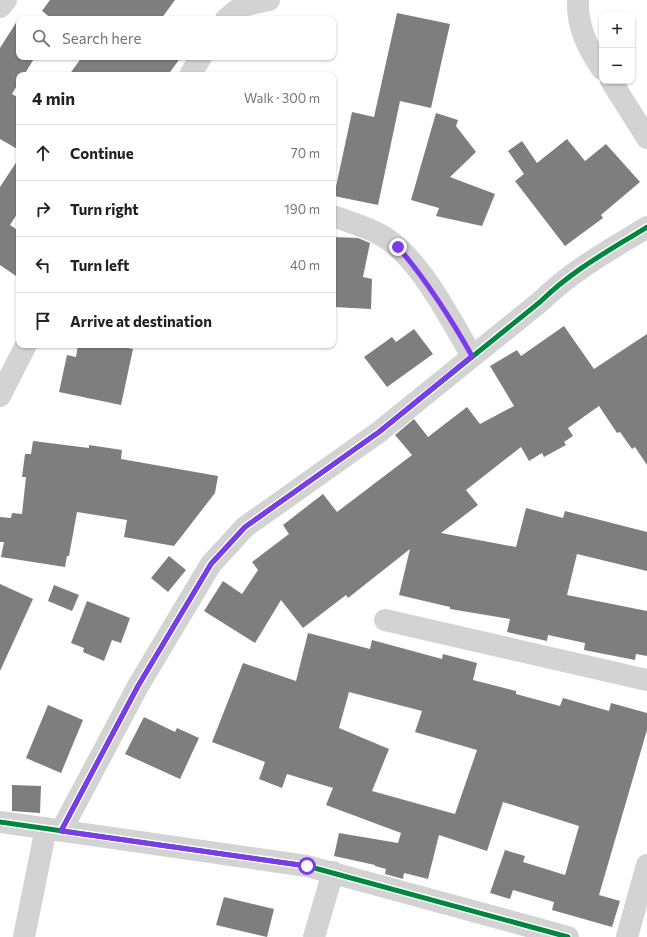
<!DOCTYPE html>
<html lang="en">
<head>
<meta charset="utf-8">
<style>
  body { margin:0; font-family:Commissioner,sans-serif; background:#f6f6f6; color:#202124 }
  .controls { position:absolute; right:12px; top:12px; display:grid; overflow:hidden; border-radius:8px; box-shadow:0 1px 3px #0004 }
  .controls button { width:36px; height:36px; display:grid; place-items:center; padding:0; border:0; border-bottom:1px solid #e0e0e0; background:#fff; color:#202124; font:20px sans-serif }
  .stop { position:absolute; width:12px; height:12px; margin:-9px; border:3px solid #7c3aed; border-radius:50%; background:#fff }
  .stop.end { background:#7c3aed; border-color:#fff; box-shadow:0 1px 4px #0008 }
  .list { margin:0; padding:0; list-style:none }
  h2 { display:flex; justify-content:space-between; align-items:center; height:52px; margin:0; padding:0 16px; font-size:17px }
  h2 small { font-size:13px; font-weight:400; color:#757577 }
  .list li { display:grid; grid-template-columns:26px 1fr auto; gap:12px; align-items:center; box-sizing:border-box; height:56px; padding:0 16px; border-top:1px solid #e0e0e0 }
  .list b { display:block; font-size:15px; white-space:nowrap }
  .list em { font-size:13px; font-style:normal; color:#757577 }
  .icon { flex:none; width:22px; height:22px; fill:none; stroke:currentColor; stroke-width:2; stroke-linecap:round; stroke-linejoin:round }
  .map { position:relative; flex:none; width:647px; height:937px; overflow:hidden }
  .search { position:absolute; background:#fff; box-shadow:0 1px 3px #0004; left:16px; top:16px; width:320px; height:44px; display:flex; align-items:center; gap:10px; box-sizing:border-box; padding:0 14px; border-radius:8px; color:#757577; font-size:15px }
  .panel { position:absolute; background:#fff; box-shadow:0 1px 3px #0004; left:16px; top:72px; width:320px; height:276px; border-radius:8px }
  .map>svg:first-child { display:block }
  .building { fill:#7e7e7e; fill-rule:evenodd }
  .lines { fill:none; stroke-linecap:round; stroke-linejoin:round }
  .minor { stroke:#d3d3d3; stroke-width:22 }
  .cycleway-casing { stroke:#fff; stroke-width:8 }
  .cycleway { stroke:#00873e; stroke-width:5 }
  .route { stroke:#7c3aed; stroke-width:5 }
</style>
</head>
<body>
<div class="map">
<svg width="647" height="937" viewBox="0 0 647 937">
  <rect width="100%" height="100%" fill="#fff"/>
  <g class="building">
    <polygon points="50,0 175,0 161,19 52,19 42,11"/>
    <polygon points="397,13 450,24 431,108 400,101 378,205 334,196 352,112 374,117"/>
    <polygon points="19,18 19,57 35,57 24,75 19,75 19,82 12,94 19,98 19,150 0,139 0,48"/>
    <polygon points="82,57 181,57 168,75 69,75"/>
    <polygon points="436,113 458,120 456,126 476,152 450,177 495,194 482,226 436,216 439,208 411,200"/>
    <polygon points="567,139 585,161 606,144 640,182 601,215 603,218 565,246 515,181 524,174 508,151 522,141 537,163"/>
    <polygon points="19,158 19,211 10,225 19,231 19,278 0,265 0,187"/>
    <polygon points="333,237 358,238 370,243 363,277 372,279 371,309 333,307"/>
    <polygon points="564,326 594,369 647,334 647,465 635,447 632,449 620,432 617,433 599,406 568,428 573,436 564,442 566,445 544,457 542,453 529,461 521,447 466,490 478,505 441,533 516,547 526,508 563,518 565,511 647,532 647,571 577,554 567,595 647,611 647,656 636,654 635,660 584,650 585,643 548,635 547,641 507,632 510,619 450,609 450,607 399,595 410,549 348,598 346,595 303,628 281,600 255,643 204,611 223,581 242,594 258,570 252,562 289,534 283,525 323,494 337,512 412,455 395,435 414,419 428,437 467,407 480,424 514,406 490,366 517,350 521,356"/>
    <polygon points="414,329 433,354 387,387 364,357 392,337 396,342"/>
    <polygon points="78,345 112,345 133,349 121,405 59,392 67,355 76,357"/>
    <polygon points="33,441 89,448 89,445 122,450 121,459 218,476 215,493 174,546 124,537 127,520 77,512 69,556 67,556 65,567 1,557 4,542 0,542 0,517 11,518 12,513 22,514 26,477 22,477 25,454 31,454"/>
    <polygon points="169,556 186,570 168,592 151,578"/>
    <polygon points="0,584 33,599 0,671"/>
    <polygon points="54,585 79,595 72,611 48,601"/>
    <polygon points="87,601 130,618 121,643 112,640 104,661 83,652 84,648 71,643"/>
    <path d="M308 633 370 649 372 640 442 659 443 654 477 663 473 680 516 691V694L560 706 563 698 609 711 611 703 647 713V730L599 895 620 901 612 927 552 910 554 902 513 890 510 899 490 893 505 850 525 856 523 862 565 875 579 826 503 802 487 851 439 835 428 879 404 873 403 879 385 874 386 869 375 866V865L334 856 339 833 398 843 401 833 326 805 333 788 287 774 282 788 259 779 265 762 212 742 243 663 296 681ZM349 692 422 711 415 732 477 750 455 814 372 791 389 749 339 728Z"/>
    <polygon points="48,705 83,720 61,773 26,758"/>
    <polygon points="144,717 175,732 177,728 199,738 180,779 125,754"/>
    <polygon points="12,785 41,786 40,813 12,811"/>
    <polygon points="224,897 274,909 267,937 216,925"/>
  </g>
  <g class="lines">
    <g class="minor">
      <path d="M578 0C577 26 587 47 602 69"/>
      <polyline points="0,7 6,0"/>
      <polyline points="226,19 242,6 269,0"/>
      <polyline points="190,75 201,57"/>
      <polyline points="611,81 647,138"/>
      <path d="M333 216C349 222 367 227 381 235 419 256 450 319 472 356"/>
      <polyline points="0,396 26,345"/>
      <polyline points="385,620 647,680"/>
      <polyline points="0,822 307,866 568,937"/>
      <path d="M61 831 138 686 211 564 245 527 379 432 540 302C574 269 607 252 647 227"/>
      <polyline points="24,937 46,828"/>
      <polyline points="314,937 333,872"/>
      <polyline points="627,937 647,865"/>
    </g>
    <g class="cycleway-casing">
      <g id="cycleway">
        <polyline points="0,822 307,866 568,937"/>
        <path d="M61 831 138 686 211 564 245 527 379 432 540 302C574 269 607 252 647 227"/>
      </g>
    </g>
    <use href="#cycleway" class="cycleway"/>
  </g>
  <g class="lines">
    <path class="route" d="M307 866 61 831 138 686 211 564 245 527 379 432 472 356C450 317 427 281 398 247"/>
  </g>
</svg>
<div class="controls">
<button>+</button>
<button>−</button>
</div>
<div class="stop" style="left:307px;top:866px"></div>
<div class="stop end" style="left:398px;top:247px"></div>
<div class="search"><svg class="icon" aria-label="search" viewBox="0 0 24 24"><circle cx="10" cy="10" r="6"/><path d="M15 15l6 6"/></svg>Search here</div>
<section class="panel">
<h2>4 min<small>Walk · 300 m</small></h2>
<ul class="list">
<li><svg class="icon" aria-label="ahead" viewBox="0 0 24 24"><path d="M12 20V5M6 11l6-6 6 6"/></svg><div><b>Continue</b></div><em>70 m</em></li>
<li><svg class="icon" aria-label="right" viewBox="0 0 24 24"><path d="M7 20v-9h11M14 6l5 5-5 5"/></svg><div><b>Turn right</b></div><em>190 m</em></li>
<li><svg class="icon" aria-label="left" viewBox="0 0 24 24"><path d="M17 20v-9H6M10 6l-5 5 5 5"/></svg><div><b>Turn left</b></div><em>40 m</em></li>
<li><svg class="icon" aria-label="arrive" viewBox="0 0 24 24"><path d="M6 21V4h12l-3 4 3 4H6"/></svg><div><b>Arrive at destination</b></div></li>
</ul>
</section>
</div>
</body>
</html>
